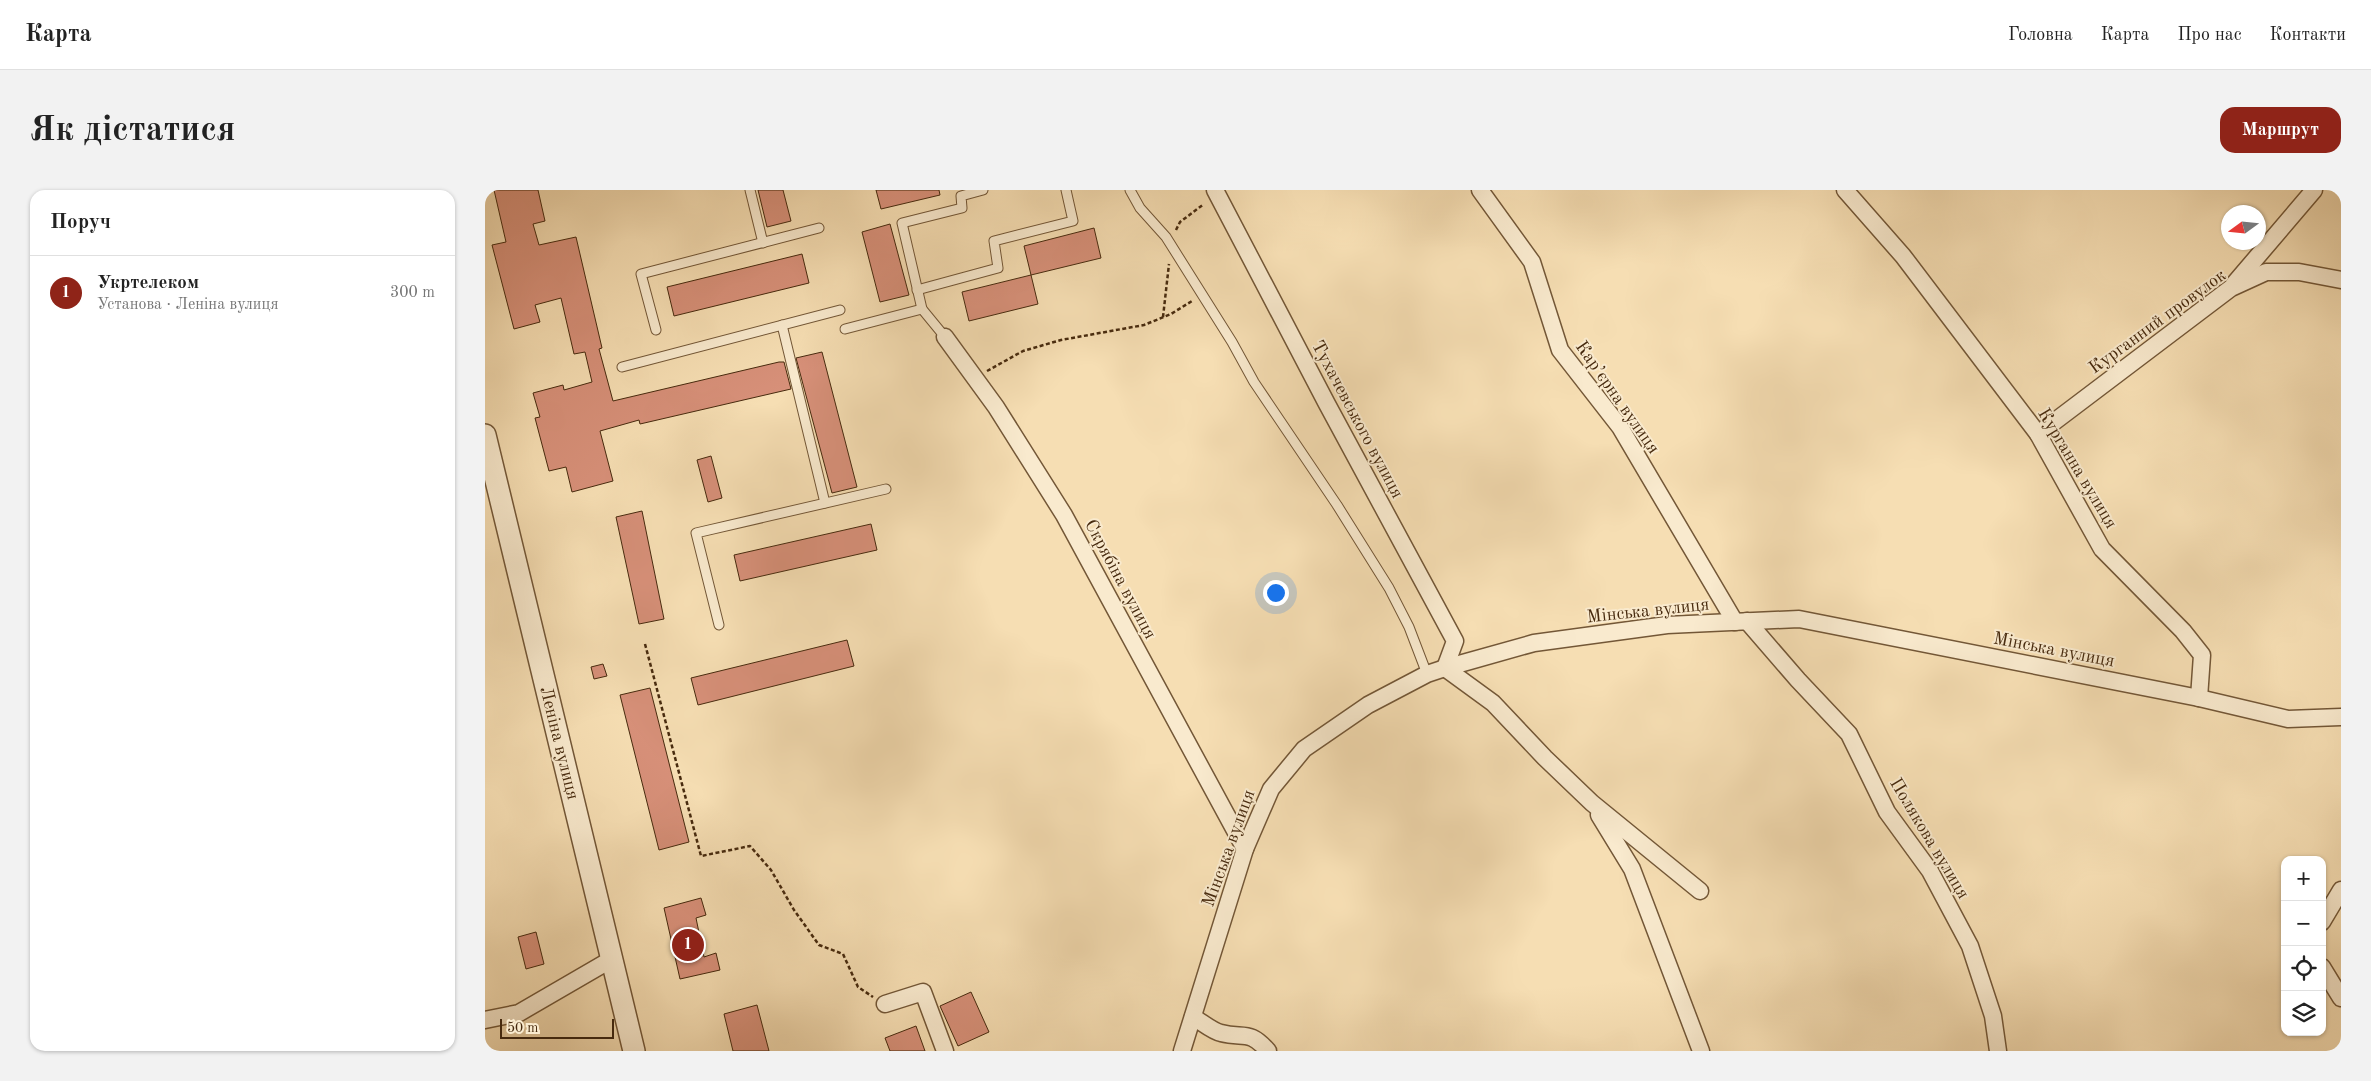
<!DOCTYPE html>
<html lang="uk">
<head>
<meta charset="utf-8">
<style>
  body { margin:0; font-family:"Old Standard TT",serif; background:#f2f2f2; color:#222 }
  .controls { position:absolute; right:15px; bottom:15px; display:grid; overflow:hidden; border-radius:10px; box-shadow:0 1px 4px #0004 }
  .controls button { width:45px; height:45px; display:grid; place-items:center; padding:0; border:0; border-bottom:1px solid #e0e0e0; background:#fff; color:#222; font:25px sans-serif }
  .compass { position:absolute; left:1736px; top:15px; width:45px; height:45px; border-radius:50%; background:#fff; box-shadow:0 1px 4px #0004; rotate:255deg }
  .scale { position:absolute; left:15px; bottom:12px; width:114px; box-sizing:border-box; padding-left:5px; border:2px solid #472a0e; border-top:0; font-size:14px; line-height:18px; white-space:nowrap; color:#472a0e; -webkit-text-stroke:4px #f9eace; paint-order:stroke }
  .you { position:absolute; left:790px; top:402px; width:18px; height:18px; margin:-12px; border:4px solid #fff; border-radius:50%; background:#1a73e8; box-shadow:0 0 0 8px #1a73e833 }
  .badge { display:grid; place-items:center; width:32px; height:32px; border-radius:50%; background:#8f2418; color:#fff; font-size:16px; font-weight:700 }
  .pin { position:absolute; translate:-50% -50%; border:2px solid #fff; box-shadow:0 1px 5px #0006 }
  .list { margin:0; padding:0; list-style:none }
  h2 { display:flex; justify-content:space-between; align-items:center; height:65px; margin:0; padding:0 20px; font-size:21px }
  h2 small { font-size:16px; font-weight:400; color:#767676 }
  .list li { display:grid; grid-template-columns:32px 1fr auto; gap:15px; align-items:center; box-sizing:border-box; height:75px; padding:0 20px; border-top:1px solid #e0e0e0 }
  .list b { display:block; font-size:19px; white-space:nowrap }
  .list p { margin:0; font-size:16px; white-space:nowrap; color:#767676 }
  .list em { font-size:16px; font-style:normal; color:#767676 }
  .icon { flex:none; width:28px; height:28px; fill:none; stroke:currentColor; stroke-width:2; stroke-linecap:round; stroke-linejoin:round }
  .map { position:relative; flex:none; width:1856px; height:861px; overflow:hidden; border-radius:15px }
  header { display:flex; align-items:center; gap:30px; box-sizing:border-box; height:70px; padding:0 25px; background:#fff; border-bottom:1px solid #e0e0e0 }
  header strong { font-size:24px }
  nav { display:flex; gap:28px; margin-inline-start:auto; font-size:18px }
  .intro { display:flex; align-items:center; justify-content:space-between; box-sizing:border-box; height:120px; padding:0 30px }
  h1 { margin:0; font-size:35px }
  .button { padding:12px 22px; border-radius:15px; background:#8f2418; color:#fff; font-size:18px; font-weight:700 }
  main { display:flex; gap:30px; padding:0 30px }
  aside { flex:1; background:#fff; border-radius:15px; box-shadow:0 1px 4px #0004 }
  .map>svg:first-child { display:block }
  .building { fill:#d79079; stroke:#472a0e }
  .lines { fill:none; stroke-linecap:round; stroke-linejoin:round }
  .service-casing { stroke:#735737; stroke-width:11 }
  .minor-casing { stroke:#735737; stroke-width:19 }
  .tertiary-casing { stroke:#735737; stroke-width:24 }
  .path { stroke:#472a0e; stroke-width:2.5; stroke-dasharray:4 2.5; stroke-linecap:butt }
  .service { stroke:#f9eace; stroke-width:9 }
  .minor { stroke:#f9eace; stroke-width:16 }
  .tertiary { stroke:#f9eace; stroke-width:21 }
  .labels { text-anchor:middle; stroke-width:4; stroke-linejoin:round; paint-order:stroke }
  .street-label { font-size:18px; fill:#472a0e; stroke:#f9eace }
</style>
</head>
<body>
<header>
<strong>Карта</strong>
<nav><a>Головна</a><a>Карта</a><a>Про нас</a><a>Контакти</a></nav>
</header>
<div class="intro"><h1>Як дістатися</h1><a class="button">Маршрут</a></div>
<main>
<aside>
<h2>Поруч<small></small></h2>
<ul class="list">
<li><span class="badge">1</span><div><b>Укртелеком</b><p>Установа · Леніна вулиця</p></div><em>300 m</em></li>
</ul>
</aside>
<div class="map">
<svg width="1856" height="861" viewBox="0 0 1856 861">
  <rect width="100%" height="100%" fill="#f6deb3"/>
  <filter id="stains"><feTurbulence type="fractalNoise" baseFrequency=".004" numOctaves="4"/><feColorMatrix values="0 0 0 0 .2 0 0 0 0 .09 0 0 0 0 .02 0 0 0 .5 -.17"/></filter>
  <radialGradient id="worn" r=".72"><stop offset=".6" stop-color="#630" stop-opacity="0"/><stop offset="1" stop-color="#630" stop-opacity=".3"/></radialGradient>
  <g class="building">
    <polygon points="9,0 53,0 60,31 48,34 54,55 91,47 117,158 114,159 128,211 294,172 299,172 306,199 155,234 154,230 115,241 128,291 87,302 81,277 64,281 50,228 55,227 48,203 78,195 79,200 107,192 100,162 89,164 76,108 50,115 55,132 29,139 7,55 21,52"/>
    <polygon points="273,0 298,0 306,31 282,37"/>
    <polygon points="391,0 454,0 455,5 396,19"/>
    <polygon points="405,34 424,105 395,112 377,42"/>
    <polygon points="609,38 616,68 546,85 539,56"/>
    <polygon points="317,64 324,93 189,126 182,97"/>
    <polygon points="546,85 553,114 484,131 477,102"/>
    <polygon points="337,162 372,297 347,303 311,168"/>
    <polygon points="226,266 237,308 223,312 212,270"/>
    <polygon points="157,321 179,429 154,434 131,327"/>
    <polygon points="386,334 392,360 255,391 249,365"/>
    <polygon points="362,450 369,476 213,515 206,488"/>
    <polygon points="118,474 122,486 109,489 106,477"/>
    <polygon points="165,498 204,652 174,660 135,505"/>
    <polygon points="216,708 221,725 211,728 219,767 231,763 235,780 195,789 179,718"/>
    <polygon points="51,742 59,774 41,779 33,747"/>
    <polygon points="486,802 504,842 473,856 455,816"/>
    <polygon points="272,815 284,861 248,861 239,824"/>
    <polygon points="431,836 440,861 405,861 400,848"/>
  </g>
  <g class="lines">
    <g class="service-casing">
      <g id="service">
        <polyline points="265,0 278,53"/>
        <polyline points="645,0 655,18 681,47 747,152 769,192 852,315 904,398 924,437 942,484"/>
        <polyline points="432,100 513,78 509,51 588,31 581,0"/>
        <polyline points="437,119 417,33 477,18 476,6 498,0"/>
        <polyline points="297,135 340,313"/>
        <polyline points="360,139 437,119 460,147"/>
        <polyline points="171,140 156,84 334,38"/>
        <polyline points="137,177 355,120"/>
        <polyline points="234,435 211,343 401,299"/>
      </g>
    </g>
    <g class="minor-casing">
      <g id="minor">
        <polyline points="730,0 842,214 970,451 960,478 1008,513 1060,568 1107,613 1215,701"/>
        <polyline points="995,0 1047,72 1075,160 1135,237 1250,432"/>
        <polyline points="1360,0 1418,66 1553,244 1617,359 1698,441 1717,465 1714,508"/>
        <polyline points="1749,94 1829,0"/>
        <polyline points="460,147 511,217 579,325 760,659"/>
        <polyline points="1553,244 1746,98 1781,82 1814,82 1856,90"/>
        <polyline points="1262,431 1313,490 1364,544 1402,622 1445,681 1485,756 1508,826 1513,861"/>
        <polyline points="1114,625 1147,679 1216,861"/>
        <polyline points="1837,732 1856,700"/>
        <polyline points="1837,777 1856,808"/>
        <polyline points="400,814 438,802 460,861"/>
        <path d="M708 827C717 832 727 841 736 843 759 849 764 839 783 861"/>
        <polyline points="0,830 34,823 127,769"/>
        <polyline points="697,861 760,659 786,599 819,559 883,515 942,484 960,478 1049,453 1182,435 1314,429 1714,508 1803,529 1856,527"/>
      </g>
    </g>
    <g class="tertiary-casing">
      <polyline id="tertiary" points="0,245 149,861"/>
    </g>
    <g class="path">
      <polyline points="691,40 695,32 719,14"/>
      <polyline points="678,127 684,74"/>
      <polyline points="502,181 538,161 576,150 659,135 686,124 707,111"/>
      <polyline points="160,454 216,666 265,656 286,680 309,720 334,755 358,764 373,797 388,807"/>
    </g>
    <use href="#service" class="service"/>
    <use href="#minor" class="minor"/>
    <use href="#tertiary" class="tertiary"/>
  </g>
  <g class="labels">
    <g class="street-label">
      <text transform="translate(1672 131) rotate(-36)" y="6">Курганний провулок</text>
      <text transform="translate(1133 207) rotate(55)" y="6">Кар’єрна вулиця</text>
      <text transform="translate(873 229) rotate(62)" y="6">Тухачевського вулиця</text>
      <text transform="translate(1593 278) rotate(59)" y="6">Курганна вулиця</text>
      <text transform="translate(636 389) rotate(62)" y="6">Скрябіна вулиця</text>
      <text transform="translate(1163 420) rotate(-6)" y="6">Мінська вулиця</text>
      <text transform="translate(1569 459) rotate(11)" y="6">Мінська вулиця</text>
      <text transform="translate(75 553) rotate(76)" y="6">Леніна вулиця</text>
      <text transform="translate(1445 648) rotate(59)" y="6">Полякова вулиця</text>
      <text transform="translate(743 658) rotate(-70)" y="6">Мінська вулиця</text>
    </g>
  </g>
  <rect width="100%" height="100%" filter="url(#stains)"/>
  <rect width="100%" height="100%" fill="url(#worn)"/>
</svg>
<div class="controls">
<button>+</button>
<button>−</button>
<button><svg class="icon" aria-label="locate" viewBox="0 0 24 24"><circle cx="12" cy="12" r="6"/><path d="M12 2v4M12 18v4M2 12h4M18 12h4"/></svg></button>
<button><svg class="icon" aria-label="layers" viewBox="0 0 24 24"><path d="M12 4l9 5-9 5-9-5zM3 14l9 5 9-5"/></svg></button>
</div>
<svg class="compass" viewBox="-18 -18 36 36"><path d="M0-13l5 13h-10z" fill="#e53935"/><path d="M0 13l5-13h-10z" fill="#767676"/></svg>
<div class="scale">50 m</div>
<div class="you"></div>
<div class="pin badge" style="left:203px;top:755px">1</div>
</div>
</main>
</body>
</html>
